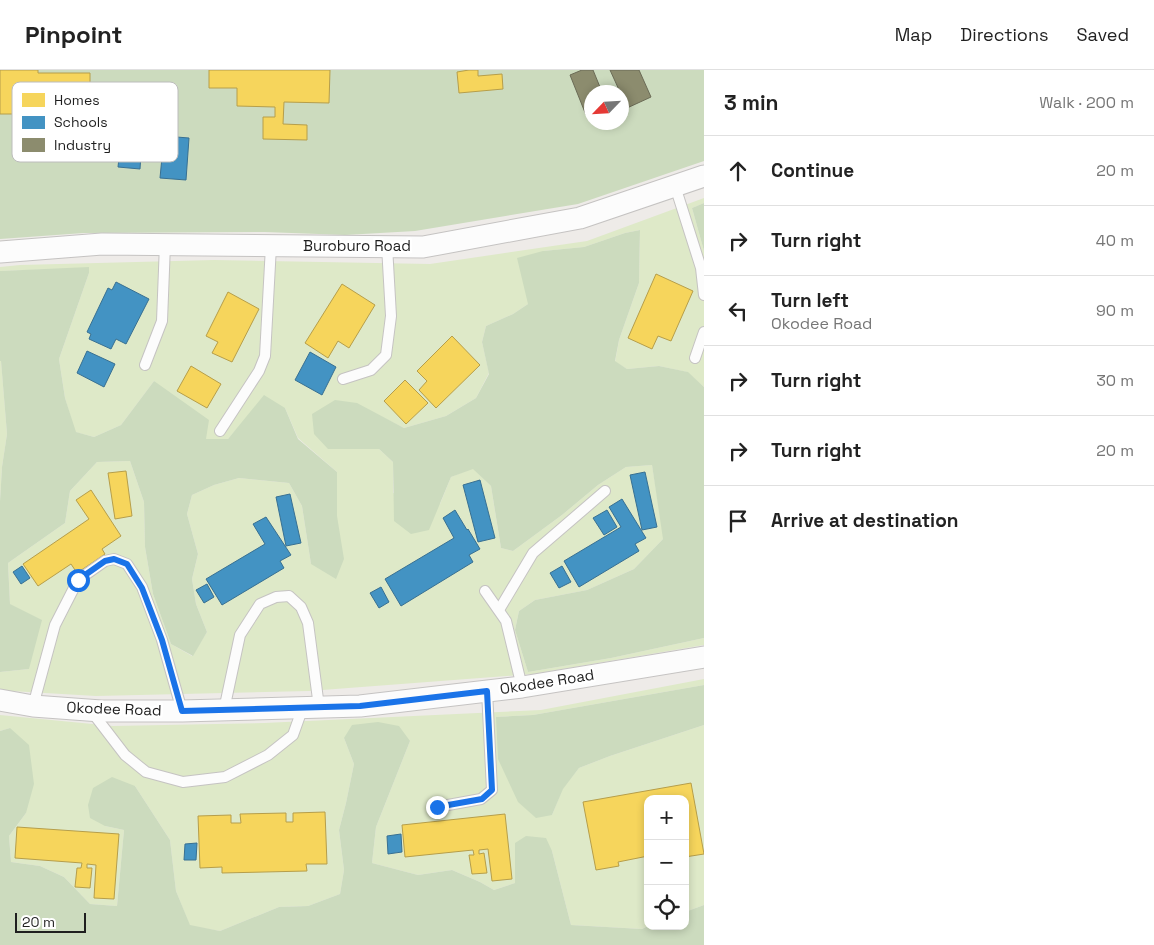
<!DOCTYPE html>
<html lang="en">
<head>
<meta charset="utf-8">
<style>
  body { margin:0; font-family:"Space Grotesk",sans-serif; background:#f2f2f2; color:#222 }
  .controls { position:absolute; right:15px; bottom:15px; display:grid; overflow:hidden; border-radius:10px; box-shadow:0 2px 8px #0003 }
  .controls button { width:45px; height:45px; display:grid; place-items:center; padding:0; border:0; border-bottom:1px solid #e0e0e0; background:#fff; color:#222; font:25px sans-serif }
  .compass { position:absolute; left:584px; top:15px; width:45px; height:45px; border-radius:50%; background:#fff; box-shadow:0 2px 8px #0003; rotate:245deg }
  .scale { position:absolute; left:15px; bottom:12px; width:71px; box-sizing:border-box; padding-left:5px; border:2px solid #1f1f1f; border-top:0; font-size:14px; line-height:18px; white-space:nowrap; color:#1f1f1f; -webkit-text-stroke:4px #fff; paint-order:stroke }
  .stop { position:absolute; width:15px; height:15px; margin:-11px; border:4px solid #1a73e8; border-radius:50%; background:#fff }
  .stop.end { background:#1a73e8; border-color:#fff; box-shadow:0 1px 5px #0008 }
  .list { margin:0; padding:0; list-style:none }
  h2 { display:flex; justify-content:space-between; align-items:center; height:65px; margin:0; padding:0 20px; font-size:21px }
  h2 small { font-size:16px; font-weight:400; color:#767676 }
  .list li { display:grid; grid-template-columns:32px 1fr auto; gap:15px; align-items:center; box-sizing:border-box; height:70px; padding:0 20px; border-top:1px solid #e0e0e0 }
  .list b { display:block; font-size:19px; white-space:nowrap }
  .list p { margin:0; font-size:16px; white-space:nowrap; color:#767676 }
  .list em { font-size:16px; font-style:normal; color:#767676 }
  .icon { flex:none; width:28px; height:28px; fill:none; stroke:currentColor; stroke-width:2; stroke-linecap:round; stroke-linejoin:round }
  .map { position:relative; flex:none; width:704px; height:875px; overflow:hidden }
  header { display:flex; align-items:center; gap:30px; box-sizing:border-box; height:70px; padding:0 25px; background:#fff; border-bottom:1px solid #e0e0e0 }
  header strong { font-size:24px }
  nav { display:flex; gap:28px; margin-inline-start:auto; font-size:18px }
  main { display:flex }
  aside { flex:1; background:#fff }
  .map>svg:first-child { display:block }
  .grass { fill:#dee9c8 }
  .forest { fill:#ccdbbe; fill-rule:evenodd }
  .homes { fill:#f6d55c; stroke:#b69e4a }
  .schools { fill:#4393c3; stroke:#387092 }
  .industry { fill:#8c8c6e; stroke:#6b6b56 }
  .lines { fill:none; stroke-linecap:round; stroke-linejoin:round }
  .lane-casing { stroke:#c5c3c2; stroke-width:12 }
  .street-casing { stroke:#c5c3c2; stroke-width:23 }
  .lane { stroke:#fcfcfc; stroke-width:10 }
  .street { stroke:#fcfcfc; stroke-width:21 }
  .route { stroke:#1a73e8; stroke-width:6 }
  .labels { text-anchor:middle; stroke-width:5; stroke-linejoin:round; paint-order:stroke }
  .street-label { font-size:15px; fill:#1f1f1f; stroke:#fff }
  .key { fill:#fff; stroke:#bcbcbc; stroke-width:1 }
  .key-label { font-size:14px; fill:#1f1f1f }
</style>
</head>
<body>
<header>
<strong>Pinpoint</strong>
<nav><a>Map</a><a>Directions</a><a>Saved</a></nav>
</header>
<main>
<div class="map">
<svg width="704" height="875" viewBox="0 0 704 875">
  <rect width="100%" height="100%" fill="#eeebe8"/>
  <g class="grass">
    <polygon points="704,128 704,133 692,138 704,181 704,317 687,302 659,296 627,299 615,292 619,270 639,213 640,160 625,163 584,177 543,181 528,234 513,244 486,256 482,272 489,303 476,328 446,346 404,358 384,348 357,378 379,379 393,392 393,423 440,434 451,407 473,398 491,416 501,478 513,481 562,445 598,415 626,397 652,395 664,468 634,499 587,520 535,530 519,541 515,560 528,602 611,588 704,568 704,575 533,604 309,621 96,626 11,621 0,620 0,602 29,599 10,534 8,493 65,453 70,421 97,392 130,391 144,432 145,477 153,524 171,574 192,586 207,562 196,534 192,509 198,484 187,444 192,425 214,415 239,408 289,413 302,436 311,494 337,446 337,402 298,368 285,338 242,353 228,369 206,369 154,311 121,355 94,367 75,362 65,328 59,289 89,203 89,198 0,201 0,197 20,195 214,190 430,194 587,171"/>
    <polygon points="1,290 7,364 2,397 0,431 0,291"/>
    <polygon points="704,609 704,615 533,645 496,647 552,745 563,718 579,698 610,686 704,655 704,835 685,842 685,729 648,729 648,856 642,859 571,855 552,781 515,813 494,820 480,812 452,800 418,805 372,793 376,757 410,671 344,668 354,694 346,733 339,760 344,800 340,824 308,836 279,837 220,861 190,856 176,821 170,770 135,716 105,756 124,760 117,836 90,834 64,807 40,796 11,792 9,766 26,743 10,658 0,661 0,645 113,656 264,653 541,640"/>
  </g>
  <g class="forest">
    <path d="M0 0H704V91L578 134 415 161 345 165 265 162 84 163 0 169ZM592 22H622V52H592Z"/>
    <polygon points="704,133 704,181 692,138"/>
    <polygon points="640,160 639,213 619,270 615,291 627,299 659,296 688,302 704,317 704,568 611,588 528,602 515,560 519,541 535,530 587,520 634,499 663,469 652,395 626,397 598,415 562,445 513,481 501,478 491,416 473,399 451,407 429,460 411,464 394,451 393,392 379,379 328,379 314,364 312,344 335,330 357,333 404,358 446,346 476,328 489,304 482,272 486,256 513,244 528,234 517,188 543,181 584,177 625,163"/>
    <polygon points="89,197 89,203 59,289 65,328 76,362 94,367 121,355 154,311 209,350 206,369 228,369 264,325 285,338 298,369 337,402 337,446 344,489 336,509 311,494 302,436 289,413 239,408 214,415 192,425 187,444 198,484 192,509 196,534 207,562 193,586 171,574 153,524 145,477 144,432 130,391 97,392 70,421 65,453 8,493 10,534 42,550 29,599 0,602 0,431 2,397 7,364 1,291 0,291 0,201"/>
    <polygon points="704,615 704,655 610,686 579,698 563,719 552,745 536,748 518,732 498,689 496,647 533,645"/>
    <polygon points="378,652 399,656 410,671 376,757 372,793 418,805 452,800 480,812 494,820 515,813 515,773 526,766 546,768 552,781 571,855 642,859 648,856 685,856 685,842 704,835 704,875 0,875 0,661 10,658 29,675 34,714 26,743 9,766 11,792 40,796 64,807 90,834 117,836 124,760 105,756 90,748 88,735 93,718 112,707 135,716 170,770 176,821 190,855 220,861 279,837 308,836 340,824 344,800 339,760 346,733 354,694 344,668 352,655"/>
  </g>
  <g class="homes">
    <polygon points="0,0 38,0 38,3 90,3 90,39 45,39 45,62 69,61 69,76 25,77 25,55 36,55 36,44 0,44"/>
    <polygon points="209,0 330,0 329,33 284,32 283,54 307,55 307,70 263,69 263,47 275,47 275,37 237,36 237,18 209,18"/>
    <polygon points="469,0 478,0 478,6 502,4 503,19 459,23 457,2"/>
    <polygon points="656,204 693,221 671,271 658,266 652,279 628,268"/>
    <polygon points="342,214 375,235 349,278 338,271 328,288 305,273"/>
    <polygon points="228,222 259,239 232,292 212,283 218,272 206,266"/>
    <polygon points="452,266 480,295 436,338 419,320 427,311 417,301"/>
    <polygon points="191,296 221,314 207,338 177,321"/>
    <polygon points="405,310 428,333 406,354 384,331"/>
    <polygon points="126,401 132,446 115,449 108,403"/>
    <polygon points="91,420 121,466 102,479 105,484 77,503 71,494 38,516 23,494 89,449 76,430"/>
    <polygon points="691,713 704,784 685,787 685,729 648,729 648,786 618,792 619,796 596,800 583,732"/>
    <polygon points="325,742 327,794 306,794 307,801 222,803 222,797 200,798 198,746 231,745 231,753 241,753 240,744 286,743 286,752 293,752 293,743"/>
    <polygon points="505,744 512,809 492,811 488,779 479,780 479,784 484,783 487,803 472,804 469,785 474,785 473,780 405,787 402,755"/>
    <polygon points="17,757 119,764 114,829 94,828 96,795 87,794 87,798 92,798 90,818 75,817 77,798 81,798 82,793 15,788"/>
  </g>
  <g class="schools">
    <polygon points="164,66 189,68 186,110 160,108"/>
    <polygon points="121,69 142,70 140,99 118,97"/>
    <polygon points="116,212 149,229 126,274 116,269 111,279 89,269 91,264 87,262 108,218 112,220"/>
    <polygon points="87,281 115,294 104,317 77,303"/>
    <polygon points="310,282 336,297 322,325 295,310"/>
    <polygon points="645,402 657,457 642,460 630,405"/>
    <polygon points="480,410 495,468 478,472 463,415"/>
    <polygon points="290,424 301,473 286,476 276,427"/>
    <polygon points="622,429 646,468 635,474 639,481 579,517 564,491 621,457 609,437"/>
    <polygon points="455,440 467,460 468,459 480,479 469,485 473,492 401,536 385,509 454,468 443,448"/>
    <polygon points="607,440 617,457 604,465 593,448"/>
    <polygon points="266,447 291,485 280,491 284,498 222,535 206,509 265,474 253,454"/>
    <polygon points="22,496 30,508 21,514 13,502"/>
    <polygon points="562,496 571,512 559,518 550,503"/>
    <polygon points="207,514 214,527 204,533 196,520"/>
    <polygon points="381,517 389,532 379,538 370,523"/>
    <polygon points="401,764 402,782 388,784 387,766"/>
    <polygon points="197,773 196,790 184,790 185,774"/>
  </g>
  <g class="industry">
    <polygon points="582,0 593,0 602,22 592,22 592,43 586,45 570,5"/>
    <polygon points="610,0 639,0 651,27 627,38 622,22 620,22"/>
  </g>
  <g class="lines">
    <g class="lane-casing">
      <g id="lane">
        <polyline points="675,116 701,198 704,225"/>
        <polyline points="695,288 704,262"/>
        <polyline points="145,295 162,251 165,174"/>
        <polyline points="343,309 371,300 386,285 391,246 387,176"/>
        <polyline points="220,361 259,301 265,286 271,176"/>
        <polyline points="485,521 506,551 522,617"/>
        <polyline points="499,540 533,483 605,421"/>
        <polyline points="33,636 55,555 78,510 105,491 114,489 127,494 142,517 162,570 182,641"/>
        <polyline points="224,640 240,565 260,534 276,527 289,526 301,537 308,553 319,637"/>
        <polyline points="92,642 125,685 146,702 183,712 225,707 268,685 293,665 303,637"/>
        <polyline points="437,737 481,729 492,720 487,621"/>
      </g>
    </g>
    <g class="street-casing">
      <g id="street">
        <polyline points="0,182 102,174 423,177 580,148 704,106"/>
        <polyline points="0,630 33,636 101,641 182,641 360,636 522,617 704,587"/>
      </g>
    </g>
    <use href="#lane" class="lane"/>
    <use href="#street" class="street"/>
  </g>
  <g class="lines">
    <polyline class="route" points="78,510 105,491 114,489 127,494 142,518 162,570 182,641 360,636 487,621 492,720 482,729 437,737"/>
  </g>
  <g class="labels">
    <g class="street-label">
      <text x="357" y="181">Buroburo Road</text>
      <text transform="translate(547 612) rotate(-9)" y="5">Okodee Road</text>
      <text transform="translate(114 639) rotate(2)" y="5">Okodee Road</text>
    </g>
  </g>
  <rect x="12" y="12" width="166" height="80" rx="8" class="key"/>
  <rect x="22" y="23" width="23" height="14" fill="#f6d55c"/>
  <rect x="22" y="46" width="23" height="13" fill="#4393c3"/>
  <rect x="22" y="68" width="23" height="14" fill="#8c8c6e"/>
  <g class="key-label">
    <text x="54" y="35">Homes</text>
    <text x="54" y="57">Schools</text>
    <text x="54" y="80">Industry</text>
  </g>
</svg>
<div class="controls">
<button>+</button>
<button>−</button>
<button><svg class="icon" aria-label="locate" viewBox="0 0 24 24"><circle cx="12" cy="12" r="6"/><path d="M12 2v4M12 18v4M2 12h4M18 12h4"/></svg></button>
</div>
<svg class="compass" viewBox="-18 -18 36 36"><path d="M0-13l5 13h-10z" fill="#e53935"/><path d="M0 13l5-13h-10z" fill="#767676"/></svg>
<div class="scale">20 m</div>
<div class="stop" style="left:78px;top:510px"></div>
<div class="stop end" style="left:437px;top:737px"></div>
</div>
<aside>
<h2>3 min<small>Walk · 200 m</small></h2>
<ul class="list">
<li><svg class="icon" aria-label="ahead" viewBox="0 0 24 24"><path d="M12 20V5M6 11l6-6 6 6"/></svg><div><b>Continue</b></div><em>20 m</em></li>
<li><svg class="icon" aria-label="right" viewBox="0 0 24 24"><path d="M7 20v-9h11M14 6l5 5-5 5"/></svg><div><b>Turn right</b></div><em>40 m</em></li>
<li><svg class="icon" aria-label="left" viewBox="0 0 24 24"><path d="M17 20v-9H6M10 6l-5 5 5 5"/></svg><div><b>Turn left</b><p>Okodee Road</p></div><em>90 m</em></li>
<li><svg class="icon" aria-label="right" viewBox="0 0 24 24"><path d="M7 20v-9h11M14 6l5 5-5 5"/></svg><div><b>Turn right</b></div><em>30 m</em></li>
<li><svg class="icon" aria-label="right" viewBox="0 0 24 24"><path d="M7 20v-9h11M14 6l5 5-5 5"/></svg><div><b>Turn right</b></div><em>20 m</em></li>
<li><svg class="icon" aria-label="arrive" viewBox="0 0 24 24"><path d="M6 21V4h12l-3 4 3 4H6"/></svg><div><b>Arrive at destination</b></div></li>
</ul>
</aside>
</main>
</body>
</html>
